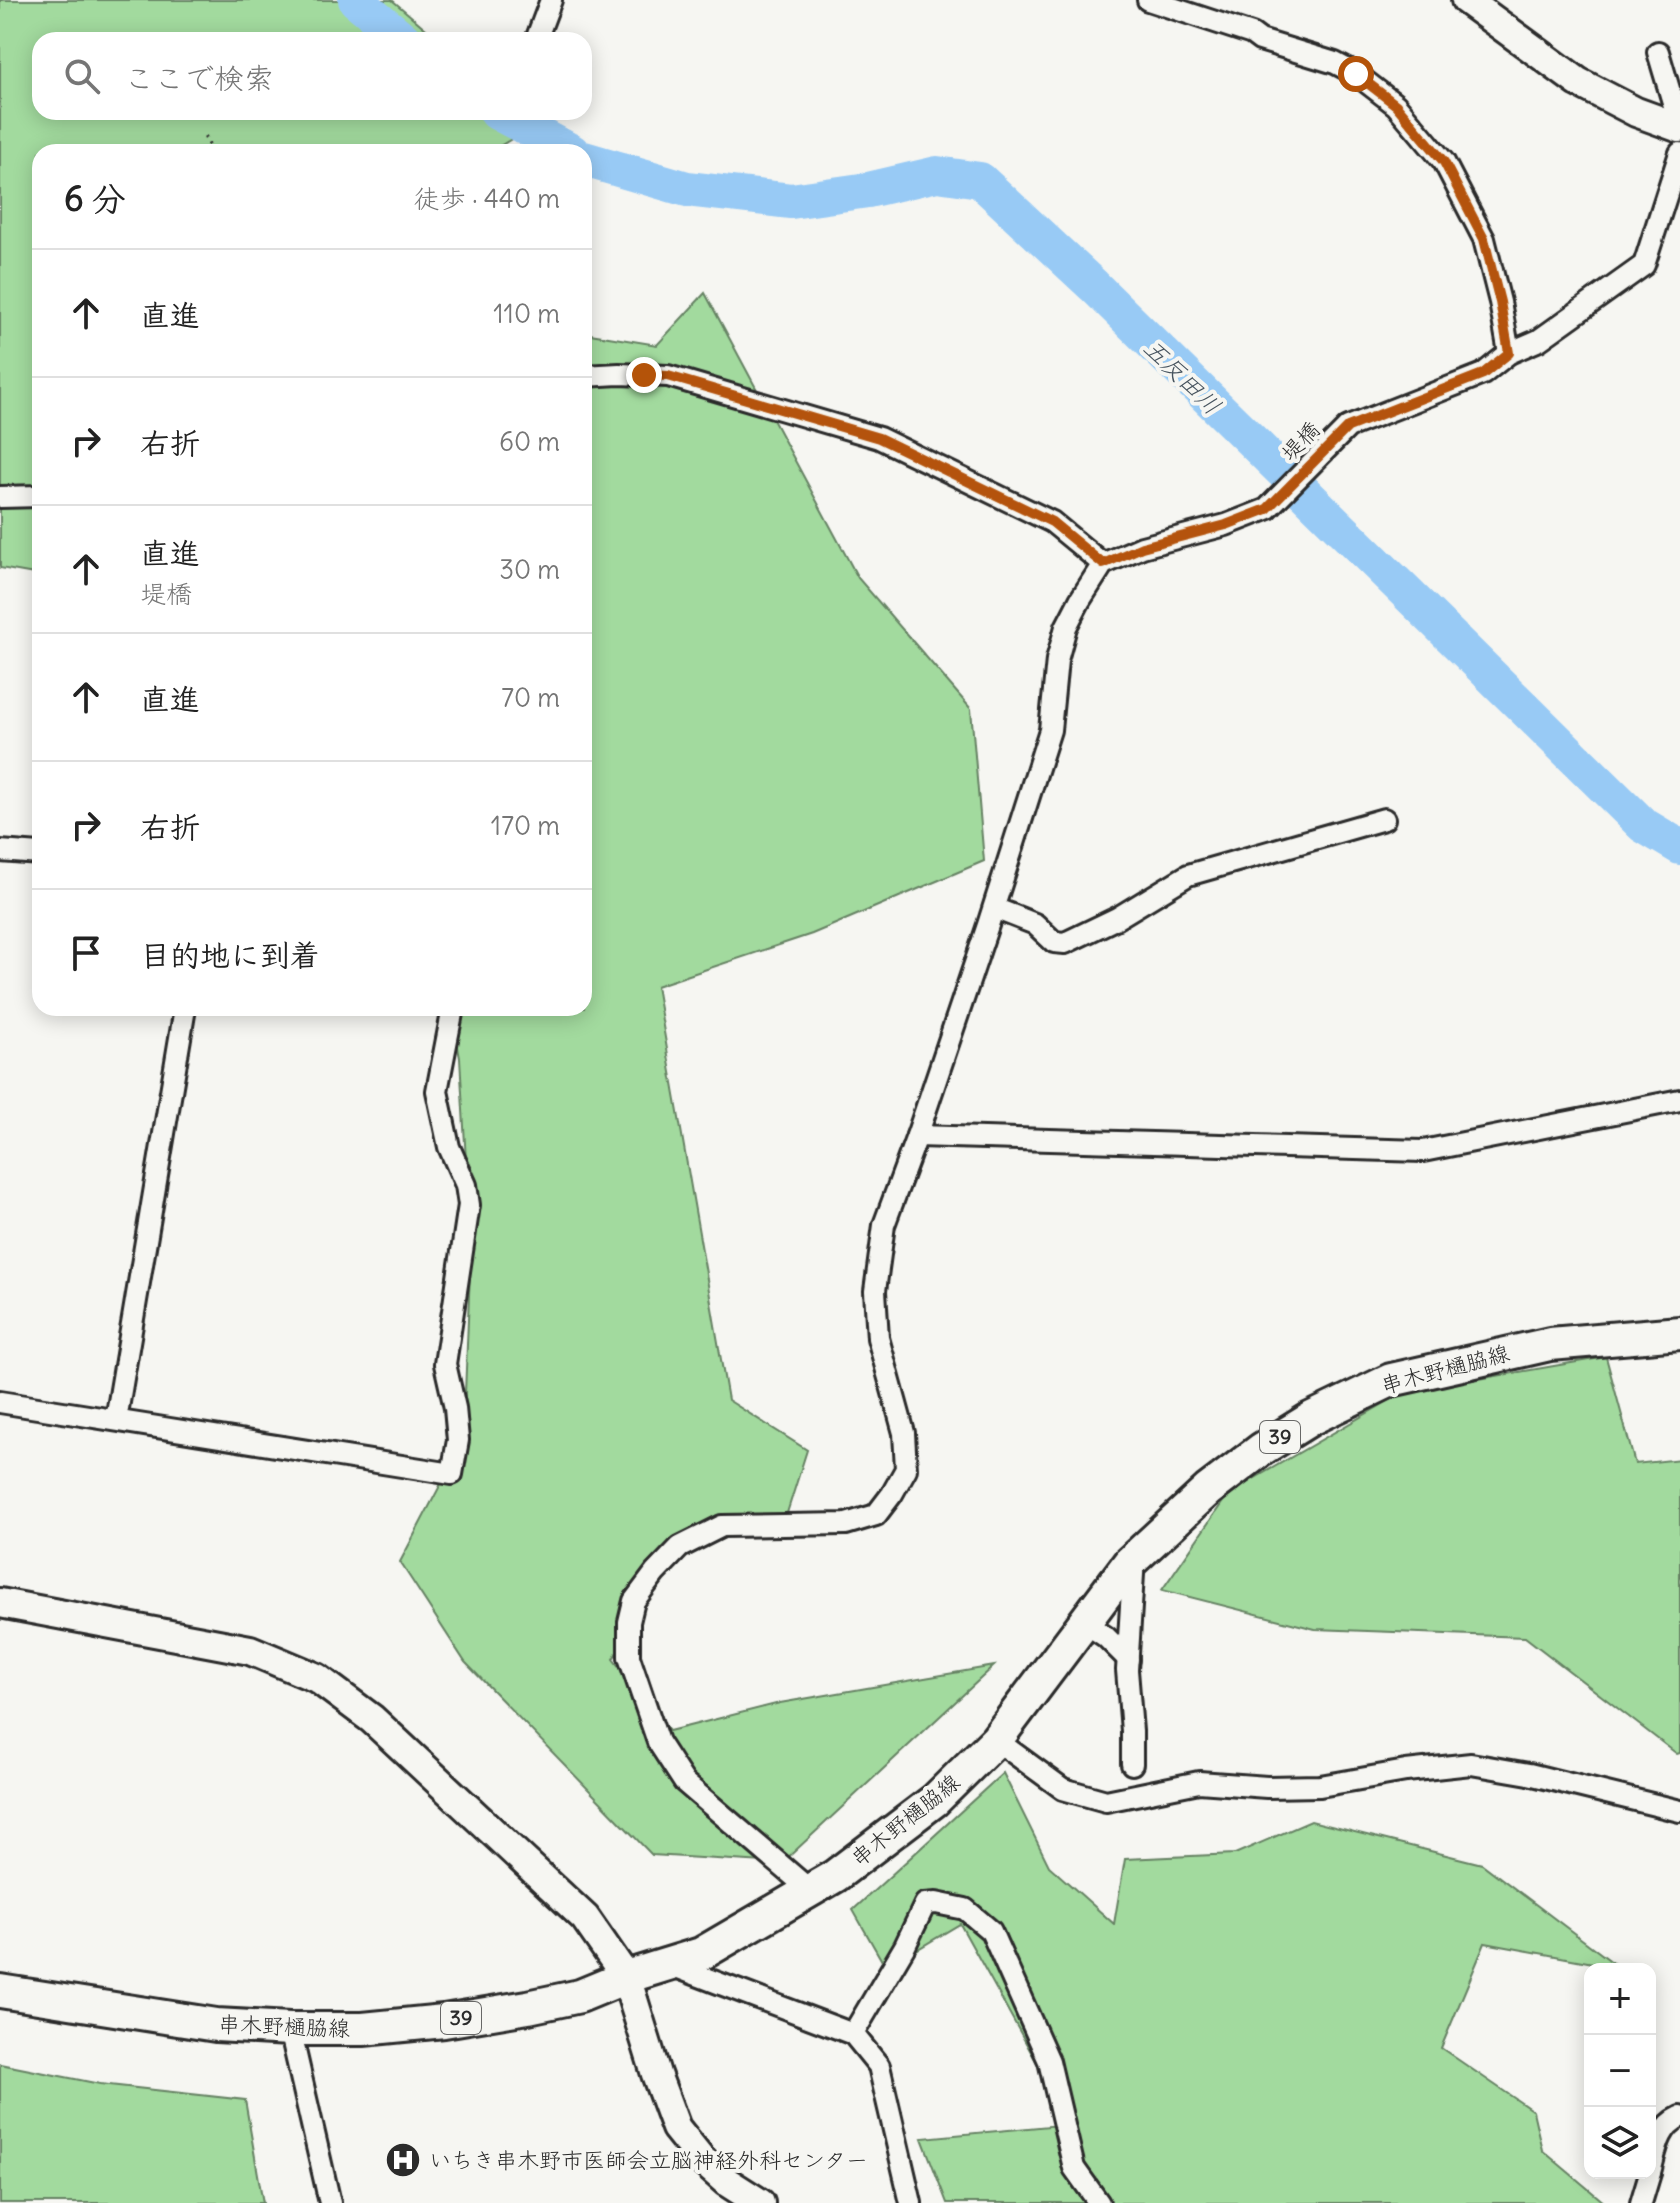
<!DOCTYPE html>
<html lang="ja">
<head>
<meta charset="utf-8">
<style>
  body { margin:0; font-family:Delius,"Klee One",sans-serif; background:#f6f6f6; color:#222 }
  .controls { position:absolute; right:24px; bottom:24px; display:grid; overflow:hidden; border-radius:16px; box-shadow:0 4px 20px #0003 }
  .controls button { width:72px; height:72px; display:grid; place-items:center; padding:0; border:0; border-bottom:2px solid #e0e0e0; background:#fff; color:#222; font:40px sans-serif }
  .stop { position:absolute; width:24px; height:24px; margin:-18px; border:6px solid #b45309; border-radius:50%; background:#fff }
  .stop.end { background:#b45309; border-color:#fff; box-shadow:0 2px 8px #0008 }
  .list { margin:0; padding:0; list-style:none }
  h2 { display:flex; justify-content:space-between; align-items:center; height:104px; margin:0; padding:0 32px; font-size:34px }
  h2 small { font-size:26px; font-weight:400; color:#767676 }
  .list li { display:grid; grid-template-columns:52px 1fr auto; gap:24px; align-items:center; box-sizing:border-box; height:128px; padding:0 32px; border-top:2px solid #e0e0e0 }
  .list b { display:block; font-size:30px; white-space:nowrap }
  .list p { margin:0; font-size:26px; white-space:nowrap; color:#767676 }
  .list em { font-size:26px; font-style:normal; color:#767676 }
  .icon { flex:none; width:44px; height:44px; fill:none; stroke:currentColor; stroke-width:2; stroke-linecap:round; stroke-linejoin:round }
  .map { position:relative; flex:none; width:1680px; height:2203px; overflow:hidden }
  .search { position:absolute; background:#fff; box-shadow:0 4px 20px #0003; left:32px; top:32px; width:560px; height:88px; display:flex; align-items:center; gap:20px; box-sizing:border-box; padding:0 28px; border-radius:24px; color:#767676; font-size:30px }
  .panel { position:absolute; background:#fff; box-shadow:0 4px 20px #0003; left:32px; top:144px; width:560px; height:872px; border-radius:24px }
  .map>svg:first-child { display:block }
  .green { fill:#a2da9e; stroke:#668264; stroke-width:2 }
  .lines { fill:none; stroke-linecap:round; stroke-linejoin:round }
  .river { stroke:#98caf5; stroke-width:36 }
  .street-casing { stroke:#2b2b2b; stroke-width:26 }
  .secondary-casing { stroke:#2b2b2b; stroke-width:34 }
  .primary-casing { stroke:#2b2b2b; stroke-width:38 }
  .path { stroke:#2b2b2b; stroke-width:4; stroke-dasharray:2 6; stroke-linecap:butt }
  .street { stroke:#f6f6f2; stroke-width:20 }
  .secondary { stroke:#f6f6f2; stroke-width:28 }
  .primary { stroke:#f6f6f2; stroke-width:32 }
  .route { stroke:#b45309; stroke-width:10 }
  .labels { text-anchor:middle; stroke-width:8; stroke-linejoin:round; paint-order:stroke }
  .shield { fill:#f6f6f2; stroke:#686867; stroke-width:2 }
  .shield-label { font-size:20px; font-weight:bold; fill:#2b2b2b }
  .street-label { font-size:22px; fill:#2b2b2b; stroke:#f6f6f2 }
  .poi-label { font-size:22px; fill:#2b2b2b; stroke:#f6f6f2; text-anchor:start }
  .water-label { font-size:24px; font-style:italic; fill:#46535e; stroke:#f6f6f2 }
</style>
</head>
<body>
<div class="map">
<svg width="1680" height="2203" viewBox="0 0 1680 2203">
  <rect width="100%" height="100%" fill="#f6f6f2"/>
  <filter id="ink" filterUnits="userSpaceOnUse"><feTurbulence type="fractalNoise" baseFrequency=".0125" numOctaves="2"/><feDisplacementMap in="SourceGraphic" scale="16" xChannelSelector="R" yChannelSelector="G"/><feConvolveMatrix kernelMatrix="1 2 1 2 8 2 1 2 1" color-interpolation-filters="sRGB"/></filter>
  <g filter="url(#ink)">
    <g class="green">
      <polygon points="0,0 392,0 439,40 40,40 40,112 524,112 538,123 490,152 40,152 40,575 0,568"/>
      <polygon points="705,293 858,578 971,709 984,861 812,934 656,986 728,1400 807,1450 787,1513 673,1555 613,1659 669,1731 780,1703 994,1666 782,1863 652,1855 465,1662 400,1562 463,1442 471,1247 460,1058 451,1008 584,1008 584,333 657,345"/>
      <polygon points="1606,1357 1635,1464 1680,1459 1680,1753 1677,1754 1525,1637 1315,1629 1162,1590 1229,1493 1404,1392"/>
      <polygon points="1003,1773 1049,1866 1114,1924 1125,1859 1235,1854 1311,1821 1482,1864 1620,1968 1485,1943 1441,2048 1533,2111 1542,2150 1605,2203 947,2203 922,2138 1071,2124 960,1924 886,1968 853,1910"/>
      <polygon points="0,2064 100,2084 245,2100 263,2203 0,2203"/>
    </g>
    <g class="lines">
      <g class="river">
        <polyline points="356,0 404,40"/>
        <polyline points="497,112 572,152"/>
        <polyline points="584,159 687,189 791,201 868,190 937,174 980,180 1094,286 1643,825 1680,847"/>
      </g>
      <g class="street-casing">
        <g id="street">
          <polyline points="1148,0 1252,34 1260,40 1335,63 1356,74 1396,105 1444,162 1484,239 1500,302 1509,353"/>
          <polyline points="536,40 551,0"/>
          <polyline points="1658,52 1680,126"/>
          <polyline points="584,376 619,374 668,376 879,438 1052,522 1103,564"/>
          <polyline points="0,497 40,496"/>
          <polyline points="0,851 40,854"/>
          <polyline points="994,908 1035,924 1054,942 1065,943 1117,918 1188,875 1384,819"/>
          <polyline points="917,1136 1423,1151 1680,1100"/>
          <polyline points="0,1402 452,1474 458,1440 455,1408 445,1364 469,1205 466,1185 449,1147 437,1091 453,1008"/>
          <polyline points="116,1420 185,1008"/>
          <polyline points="1085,1623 1106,1637 1128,1659"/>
          <polyline points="996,1740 1063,1789 1106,1801 1199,1782 1267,1787 1320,1786 1406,1771 1471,1764 1529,1774 1680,1811"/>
          <polyline points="1132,1764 1132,1731 1127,1670 1134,1558"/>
          <polyline points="811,1891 684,1782 658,1742 629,1657 629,1622 634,1601 655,1573 680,1547 722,1526 846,1524 876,1515 892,1494 906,1469 904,1433 878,1338 875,1291 884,1225 917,1136 988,925 1050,730 1057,660 1066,627 1080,600 1103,564 1142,547 1226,525 1267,509 1348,427 1483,374 1509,353 1539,340 1644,265 1680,153"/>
          <polyline points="668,1964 853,2034 879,2066 911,2203"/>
          <polyline points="290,2029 330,2203"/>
          <polyline points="853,2034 905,1946 925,1904 936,1903 965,1909 991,1931 1049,2061 1074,2168 1099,2203"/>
          <path d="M1650 2172C1656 2151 1658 2127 1680 2117"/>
          <polyline points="1641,2203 1650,2173"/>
        </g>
      </g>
      <g class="secondary-casing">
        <g id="secondary">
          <polyline points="1466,0 1578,82 1636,112 1680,128"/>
          <polyline points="0,1603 250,1650 317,1678 372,1719 585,1918 626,1977 656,2074 676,2128 701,2159 727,2182 760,2203"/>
        </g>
      </g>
      <g class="primary-casing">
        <polyline id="primary" points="0,1991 216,2025 290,2029 363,2029 444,2021 528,2007 580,1996 626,1977 701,1954 835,1876 935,1800 996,1740 1129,1563 1208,1490 1262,1449 1312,1418 1391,1380 1550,1344 1680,1333"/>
      </g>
      <polyline class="path" points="205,136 212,152"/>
      <use href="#street" class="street"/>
      <use href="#secondary" class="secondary"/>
      <use href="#primary" class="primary"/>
    </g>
  </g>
  <g class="lines" filter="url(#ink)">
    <polyline class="route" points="644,375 668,376 879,438 1052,522 1103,564 1142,547 1226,525 1267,509 1348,427 1483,374 1509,353 1500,302 1484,239 1444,162 1396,105 1356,74"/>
  </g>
  <defs>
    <g id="hospital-disc" transform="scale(1.8)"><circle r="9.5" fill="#2b2b2b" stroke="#f6f6f2"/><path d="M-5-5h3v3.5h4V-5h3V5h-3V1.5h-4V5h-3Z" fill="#fff"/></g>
  </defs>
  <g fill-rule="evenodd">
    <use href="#hospital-disc" x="403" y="2160"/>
  </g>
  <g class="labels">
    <g class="shield">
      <rect x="1260" y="1421" width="40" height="32" rx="6"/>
      <rect x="441" y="2002" width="40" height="32" rx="6"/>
    </g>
    <g class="shield-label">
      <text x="1280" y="1444">39</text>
      <text x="461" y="2025">39</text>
    </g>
    <g class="street-label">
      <text transform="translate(1300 441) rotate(-46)" y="8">堤橋</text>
      <text transform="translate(1445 1369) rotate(-15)" y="8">串木野樋脇線</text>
      <text transform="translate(905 1820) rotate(-39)" y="8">串木野樋脇線</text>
      <text transform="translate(284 2026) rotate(2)" y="8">串木野樋脇線</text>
    </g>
    <g class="poi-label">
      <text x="429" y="2168">いちき串木野市医師会立脳神経外科センター</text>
    </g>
    <g class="water-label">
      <text transform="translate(1182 377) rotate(44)" y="8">五反田川</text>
    </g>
  </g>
</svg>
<div class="controls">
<button>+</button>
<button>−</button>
<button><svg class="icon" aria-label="layers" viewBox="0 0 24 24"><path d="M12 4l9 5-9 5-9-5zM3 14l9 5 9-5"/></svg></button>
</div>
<div class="stop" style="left:1356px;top:74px"></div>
<div class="stop end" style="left:644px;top:375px"></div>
<div class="search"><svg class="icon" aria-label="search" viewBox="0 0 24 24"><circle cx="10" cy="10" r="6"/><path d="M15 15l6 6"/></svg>ここで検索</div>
<section class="panel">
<h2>6 分<small>徒歩 · 440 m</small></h2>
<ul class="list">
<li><svg class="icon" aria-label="ahead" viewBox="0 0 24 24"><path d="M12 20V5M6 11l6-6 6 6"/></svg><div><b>直進</b></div><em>110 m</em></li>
<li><svg class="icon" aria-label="right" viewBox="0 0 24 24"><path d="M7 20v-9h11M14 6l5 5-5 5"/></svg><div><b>右折</b></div><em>60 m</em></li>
<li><svg class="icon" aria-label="ahead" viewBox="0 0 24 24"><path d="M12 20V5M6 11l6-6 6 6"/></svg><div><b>直進</b><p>堤橋</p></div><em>30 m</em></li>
<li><svg class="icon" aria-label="ahead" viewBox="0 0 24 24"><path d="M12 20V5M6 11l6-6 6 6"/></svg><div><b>直進</b></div><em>70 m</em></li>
<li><svg class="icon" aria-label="right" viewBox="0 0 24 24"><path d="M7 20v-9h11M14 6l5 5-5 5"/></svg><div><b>右折</b></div><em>170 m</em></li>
<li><svg class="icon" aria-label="arrive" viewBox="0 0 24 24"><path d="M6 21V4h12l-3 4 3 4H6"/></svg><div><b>目的地に到着</b></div></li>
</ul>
</section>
</div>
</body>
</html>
